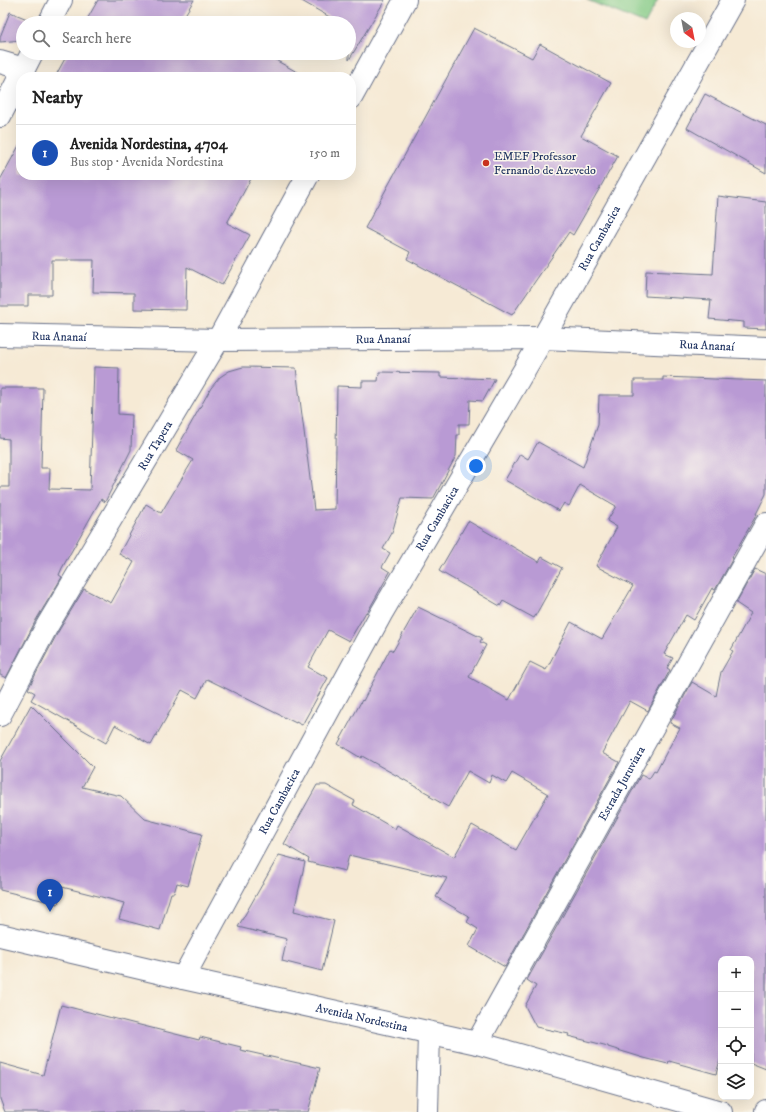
<!DOCTYPE html>
<html lang="en">
<head>
<meta charset="utf-8">
<style>
  body { margin:0; font-family:"IM FELL DW Pica",serif; background:#f2f2f2; color:#222 }
  .controls { position:absolute; right:12px; bottom:12px; display:grid; overflow:hidden; border-radius:8px; box-shadow:0 4px 16px #0002 }
  .controls button { width:36px; height:36px; display:grid; place-items:center; padding:0; border:0; border-bottom:1px solid #e0e0e0; background:#fff; color:#222; font:20px sans-serif }
  .compass { position:absolute; left:670px; top:12px; width:36px; height:36px; border-radius:50%; background:#fff; box-shadow:0 4px 16px #0002; rotate:148deg }
  .you { position:absolute; left:476px; top:466px; width:14px; height:14px; margin:-10px; border:3px solid #fff; border-radius:50%; background:#1a73e8; box-shadow:0 0 0 6px #1a73e833 }
  .badge { display:grid; place-items:center; width:26px; height:26px; border-radius:50%; background:#db2777; color:#fff; font-size:13px; font-weight:700 }
  .pin { position:absolute; translate:-50% -33px; filter:drop-shadow(0 1px 2px #0008) }
  .pin::after { content:''; position:absolute; top:21px; width:14px; height:12px; background:inherit; clip-path:polygon(0 0,100% 0,50% 100%) }
  .list { margin:0; padding:0; list-style:none }
  h2 { display:flex; justify-content:space-between; align-items:center; height:52px; margin:0; padding:0 16px; font-size:17px }
  h2 small { font-size:13px; font-weight:400; color:#767676 }
  .list li { display:grid; grid-template-columns:26px 1fr auto; gap:12px; align-items:center; box-sizing:border-box; height:56px; padding:0 16px; border-top:1px solid #e0e0e0 }
  .list b { display:block; font-size:15px; white-space:nowrap }
  .list p { margin:0; font-size:13px; white-space:nowrap; color:#767676 }
  .list em { font-size:13px; font-style:normal; color:#767676 }
  .icon { flex:none; width:22px; height:22px; fill:none; stroke:currentColor; stroke-width:2; stroke-linecap:round; stroke-linejoin:round }
  .map { position:relative; flex:none; width:766px; height:1112px; overflow:hidden }
  .search { position:absolute; background:#fff; box-shadow:0 4px 16px #0002; left:16px; top:16px; width:340px; height:44px; display:flex; align-items:center; gap:10px; box-sizing:border-box; padding:0 14px; border-radius:22px; color:#767676; font-size:15px }
  .panel { position:absolute; background:#fff; box-shadow:0 4px 16px #0002; left:16px; top:72px; width:340px; height:108px; border-radius:16px }
  .map>svg:first-child { display:block }
  .green { fill:#82c984; stroke:#4e7c71 }
  .building { fill:#b99ad4 }
  .lines { fill:none; stroke-linecap:round; stroke-linejoin:round }
  .minor-casing { stroke:#687088; stroke-width:24 }
  .secondary-casing { stroke:#687088; stroke-width:24 }
  .minor { stroke:#fff; stroke-width:22 }
  .secondary { stroke:#fff; stroke-width:22 }
  .poi-dot { fill:#c8321e; stroke:#fbf7ec; stroke-width:1.5 }
  .labels { text-anchor:middle; stroke-width:3; stroke-linejoin:round; paint-order:stroke }
  .poi-label { font-size:12px; fill:#1b2f5e; stroke:#fbf7ec; text-anchor:start }
  .street-label { font-size:12px; fill:#1b2f5e; stroke:#fbf7ec }
</style>
</head>
<body>
<div class="map">
<svg width="766" height="1112" viewBox="0 0 766 1112">
  <rect width="100%" height="100%" fill="#fbf7ec"/>
  <filter id="ink" filterUnits="userSpaceOnUse"><feTurbulence type="fractalNoise" baseFrequency=".025" numOctaves="2"/><feDisplacementMap in="SourceGraphic" scale="8" xChannelSelector="R" yChannelSelector="G"/><feConvolveMatrix kernelMatrix="1 2 1 2 8 2 1 2 1" color-interpolation-filters="sRGB"/></filter>
  <filter id="wash" filterUnits="userSpaceOnUse"><feTurbulence type="fractalNoise" baseFrequency=".012" numOctaves="4" result="noise"/><feDisplacementMap in="SourceGraphic" scale="16" xChannelSelector="R" yChannelSelector="G"/><feGaussianBlur stdDeviation="0.9" result="paint"/><feColorMatrix in="noise" values="0 0 0 0 0 0 0 0 0 0 0 0 0 0 0 0 0 1.4 0 .05"/><feComposite in="paint" operator="in"/></filter>
  <g filter="url(#wash)">
    <rect width="100%" height="100%" fill="#f6ead5"/>
    <polygon class="green" points="587,0 658,0 645,24"/>
    <g id="blocks">
      <g class="building">
        <polygon points="98,0 194,0 180,23 85,23"/>
        <polygon points="300,0 385,0 349,60 349,23 340,23"/>
        <polygon points="10,12 37,23 23,23 22,40 0,42 0,37"/>
        <polygon points="474,28 532,58 540,44 611,83 581,136 618,156 573,235 569,232 512,315 407,259 410,252 365,228"/>
        <polygon points="68,53 272,53 270,57 306,77 55,77"/>
        <polygon points="705,94 766,125 766,173 687,128"/>
        <polygon points="21,142 21,175 253,175 227,223 250,235 222,285 187,267 186,310 134,309 134,293 93,292 94,260 52,260 52,295 28,295 28,306 0,306 0,180"/>
        <polygon points="718,196 766,202 766,329 744,328 744,322 709,319 711,300 645,296 646,271 713,274"/>
        <polygon points="94,367 119,368 118,414 132,415 131,450 105,502 101,499 62,568 59,575 62,577 36,620 6,678 0,675 0,487 9,487 9,439 0,438 0,388 43,388 41,468 50,468 49,489 90,490"/>
        <polygon points="243,367 296,368 314,510 335,509 337,386 362,387 362,381 378,381 379,372 440,373 440,377 495,379 483,401 470,400 469,424 459,424 459,435 457,435 456,456 433,499 402,498 392,533 383,549 390,553 382,567 390,572 367,613 366,612 349,641 328,630 308,667 328,678 302,725 296,722 296,723 207,679 197,698 182,690 151,745 115,725 106,743 31,700 35,693 28,689 58,632 84,589 111,603 134,562 119,554 146,504 161,513 193,460 176,450 211,388 220,377 229,371"/>
        <polygon points="663,377 766,381 766,494 756,514 757,514 732,557 733,558 715,590 712,588 694,620 686,615 664,654 673,658 667,668 670,670 648,711 630,701 602,753 619,762 505,967 469,946 478,929 467,922 470,917 436,897 447,878 349,855 345,871 308,862 309,859 284,844 317,785 326,785 355,801 353,805 395,829 397,825 454,857 472,825 516,850 548,794 512,773 506,783 492,775 489,783 468,771 448,807 429,796 431,795 362,756 361,758 338,744 362,700 363,701 390,649 393,651 418,607 482,638 480,642 486,645 469,677 509,700 530,662 546,670 571,622 602,639 633,586 596,566 617,527 607,521 616,506 580,485 569,506 564,503 559,511 505,480 520,454 528,459 538,442 583,467 598,425 599,395 634,395 634,380 663,380"/>
        <polygon points="468,521 539,562 542,557 562,568 534,618 503,601 500,606 439,571"/>
        <polygon points="755,569 766,574 766,1069 751,1063 751,959 721,959 721,1057 716,1074 669,1061 668,1064 644,1058 608,1047 608,1046 568,1036 569,1034 536,1027 525,1006 536,986 527,980 641,775 649,779 654,771 656,772 666,753 680,728 670,723 692,682 716,696 721,672 733,651 731,650 751,613 736,603"/>
        <polygon points="31,705 93,767 82,787 121,796 145,819 202,834 188,886 177,883 174,893 171,893 160,930 119,919 124,903 98,896 62,887 58,904 0,890 0,761"/>
        <polygon points="279,855 305,862 294,911 334,921 322,971 282,961 287,939 238,927"/>
        <polygon points="61,1005 199,1040 200,1037 241,1047 240,1050 320,1068 308,1112 5,1112 0,1099 0,1063 43,1075"/>
      </g>
    </g>
  </g>
  <g filter="url(#ink)">
    <use href="#blocks" fill-opacity="0" stroke="#687088" stroke-width="1"/>
    <g class="lines">
      <g class="minor-casing">
        <g id="minor">
          <polyline points="49,23 61,0"/>
          <polyline points="0,62 24,69"/>
          <polyline points="351,98 405,0"/>
          <polyline points="0,116 32,53"/>
          <path id="s1" d="M0 335 218 340 543 338 766 348"/>
          <path id="s2" d="M0 715 47 626 218 340 308 175"/>
          <path id="s3" d="M183 978 381 614 543 338 733 0"/>
          <path id="s4" d="M477 1043 766 524"/>
          <polyline points="427,1112 429,1033"/>
          <polyline points="766,1112 766,1111"/>
        </g>
      </g>
      <g class="secondary-casing">
        <g id="secondary">
          <path id="s5" d="M0 935 183 978 477 1043 721 1112"/>
        </g>
      </g>
      <use href="#minor" class="minor"/>
      <use href="#secondary" class="secondary"/>
    </g>
  </g>
  <circle class="poi-dot" cx="486" cy="163" r="4"/>
  <g class="labels">
    <g class="poi-label">
      <text x="494" y="160">EMEF Professor<tspan x="494" dy="14">Fernando de Azevedo</tspan></text>
    </g>
    <g class="street-label">
      <text dy="4" stroke="none"><textPath href="#s3" startOffset="849">Rua Cambacica</textPath></text>
      <text dy="4" stroke="none"><textPath href="#s1" startOffset="59">Rua Ananaí</textPath></text>
      <text dy="4" stroke="none"><textPath href="#s1" startOffset="383">Rua Ananaí</textPath></text>
      <text dy="4" stroke="none"><textPath href="#s1" startOffset="707">Rua Ananaí</textPath></text>
      <text dy="4" stroke="none"><textPath href="#s2" startOffset="311">Rua Tapera</textPath></text>
      <text dy="4" stroke="none"><textPath href="#s3" startOffset="525">Rua Cambacica</textPath></text>
      <text dy="4" stroke="none"><textPath href="#s4" startOffset="297">Estrada Juruviara</textPath></text>
      <text dy="4" stroke="none"><textPath href="#s3" startOffset="201">Rua Cambacica</textPath></text>
      <text dy="4" stroke="none"><textPath href="#s5" startOffset="371">Avenida Nordestina</textPath></text>
    </g>
  </g>
</svg>
<div class="controls">
<button>+</button>
<button>−</button>
<button><svg class="icon" aria-label="locate" viewBox="0 0 24 24"><circle cx="12" cy="12" r="6"/><path d="M12 2v4M12 18v4M2 12h4M18 12h4"/></svg></button>
<button><svg class="icon" aria-label="layers" viewBox="0 0 24 24"><path d="M12 4l9 5-9 5-9-5zM3 14l9 5 9-5"/></svg></button>
</div>
<svg class="compass" viewBox="-18 -18 36 36"><path d="M0-13l5 13h-10z" fill="#e53935"/><path d="M0 13l5-13h-10z" fill="#767676"/></svg>
<div class="you"></div>
<div class="pin badge" style="left:50px;top:912px;background:#1a4fb4">1</div>
<div class="search"><svg class="icon" aria-label="search" viewBox="0 0 24 24"><circle cx="10" cy="10" r="6"/><path d="M15 15l6 6"/></svg>Search here</div>
<section class="panel">
<h2>Nearby<small></small></h2>
<ul class="list">
<li><span class="badge" style="background:#1a4fb4">1</span><div><b>Avenida Nordestina, 4704</b><p>Bus stop · Avenida Nordestina</p></div><em>150 m</em></li>
</ul>
</section>
</div>
</body>
</html>
